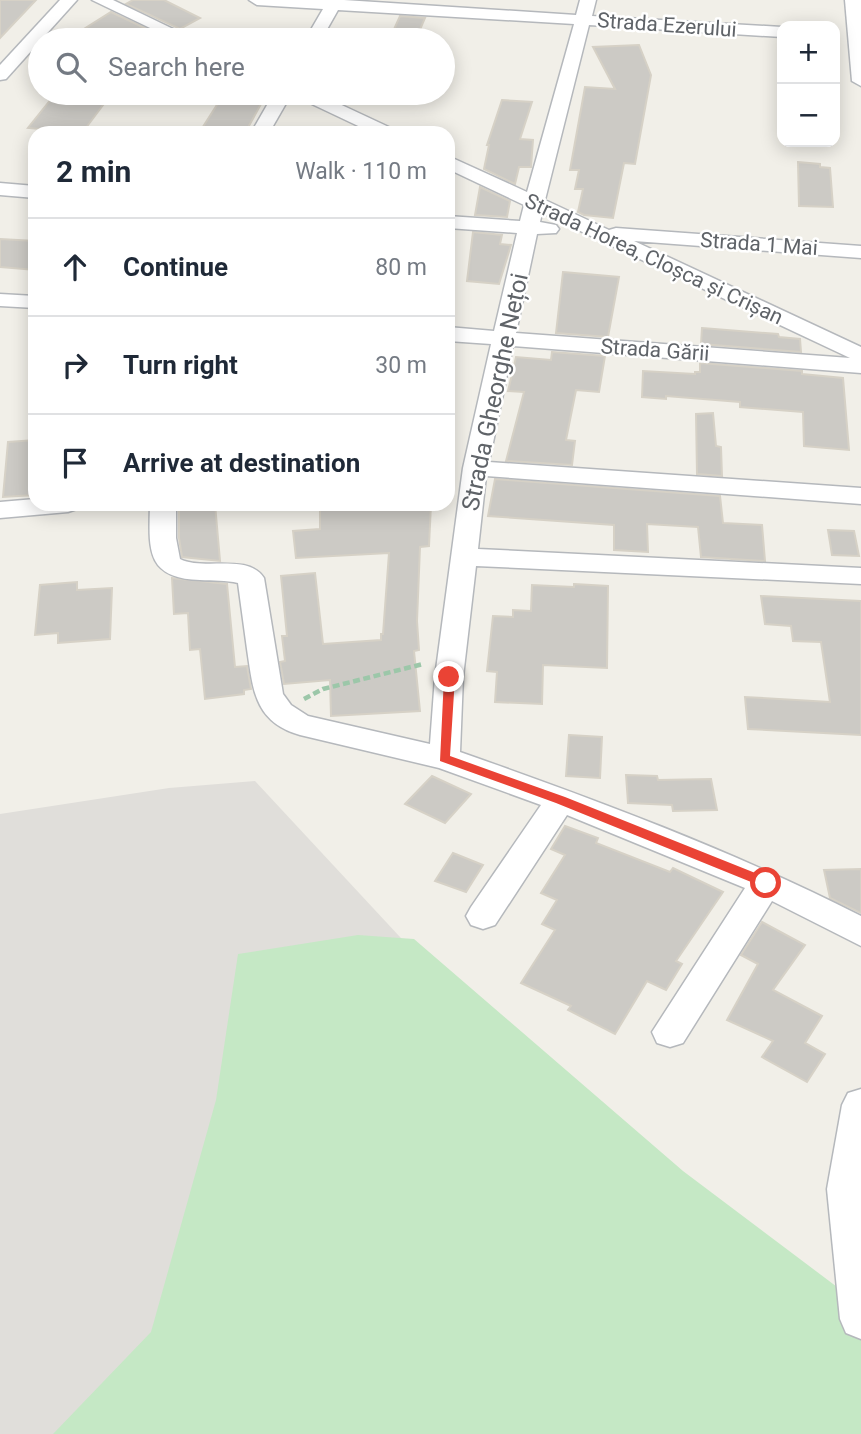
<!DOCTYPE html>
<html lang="en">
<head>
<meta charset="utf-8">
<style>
  body { margin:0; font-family:Roboto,sans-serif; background:#f6f6f7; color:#1f2937 }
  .controls { position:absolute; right:21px; top:21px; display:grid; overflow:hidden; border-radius:14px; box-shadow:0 4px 18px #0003 }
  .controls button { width:63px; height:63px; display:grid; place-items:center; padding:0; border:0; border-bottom:2px solid #e0e1e3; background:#fff; color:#1f2937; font:35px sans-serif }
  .stop { position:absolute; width:21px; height:21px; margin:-16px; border:5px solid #ea4335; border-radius:50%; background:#fff }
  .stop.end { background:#ea4335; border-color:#fff; box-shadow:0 2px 7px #0008 }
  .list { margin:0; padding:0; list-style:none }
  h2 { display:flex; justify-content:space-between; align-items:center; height:91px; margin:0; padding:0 28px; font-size:30px }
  h2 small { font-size:23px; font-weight:400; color:#747a83 }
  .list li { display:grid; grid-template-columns:46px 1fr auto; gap:21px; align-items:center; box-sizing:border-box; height:98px; padding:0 28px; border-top:2px solid #e0e1e3 }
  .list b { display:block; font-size:26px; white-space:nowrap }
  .list em { font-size:23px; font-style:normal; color:#747a83 }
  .icon { flex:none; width:38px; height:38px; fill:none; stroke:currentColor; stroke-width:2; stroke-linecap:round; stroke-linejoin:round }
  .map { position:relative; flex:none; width:861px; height:1434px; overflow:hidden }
  .search { position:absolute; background:#fff; box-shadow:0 4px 18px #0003; left:28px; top:28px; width:427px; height:77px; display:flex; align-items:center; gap:18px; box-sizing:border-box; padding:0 24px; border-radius:38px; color:#747a83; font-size:26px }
  .panel { position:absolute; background:#fff; box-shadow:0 4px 18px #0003; left:28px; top:126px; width:427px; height:385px; border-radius:21px }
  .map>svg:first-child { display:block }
  .industrial { fill:#e0deda }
  .green { fill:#c5e8c5 }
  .building { fill:#cccac5; stroke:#d6d1c6; stroke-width:2 }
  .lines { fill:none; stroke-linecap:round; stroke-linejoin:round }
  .minor-casing { stroke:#b5b8bc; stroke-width:3 }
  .path { stroke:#9cc7a9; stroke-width:4.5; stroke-dasharray:7 3.5; stroke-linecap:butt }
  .minor { fill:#fff; fill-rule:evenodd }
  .route { fill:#ea4335 }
  .labels { text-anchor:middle; stroke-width:5; stroke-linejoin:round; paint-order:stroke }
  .far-street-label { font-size:21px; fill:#5f6368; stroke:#fff }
  .street-label { font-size:24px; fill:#5f6368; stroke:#fff }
</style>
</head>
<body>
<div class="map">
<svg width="861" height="1434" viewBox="0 0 861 1434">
  <rect width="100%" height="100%" fill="#f1efe8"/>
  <polygon class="industrial" points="255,781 413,951 110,1434 0,1434 0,814 169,788"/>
  <polygon class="green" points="358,935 414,939 683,1171 861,1305 861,1434 53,1434 151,1332 216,1100 238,954"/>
  <g class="building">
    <polygon points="0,0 36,0 0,38"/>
    <polygon points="133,0 164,0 200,18 180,29 126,4"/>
    <polygon points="111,12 166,38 108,40 76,34"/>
    <polygon points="400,16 425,18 416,39 390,38"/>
    <polygon points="639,45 651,75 635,164 624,163 613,218 584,215 578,212 583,189 575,189 579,170 570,170 585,87 615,89 593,47"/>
    <polygon points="56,93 112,93 82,133 38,133 41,129 28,128"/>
    <polygon points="238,94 266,95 245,133 199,133 220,100 233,101"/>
    <polygon points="502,100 532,102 520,139 533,140 531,167 519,167 515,184 484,169 489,145 487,145"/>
    <polygon points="798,162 820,164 820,167 830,168 833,207 799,206"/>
    <polygon points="480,187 510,201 507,217 475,215"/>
    <polygon points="473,232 502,235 500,244 511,245 499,284 467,281"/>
    <polygon points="0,239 35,241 35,270 0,267"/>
    <polygon points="563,272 619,277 608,337 556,333"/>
    <polygon points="702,328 778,334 779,337 800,339 801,352 701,344"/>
    <polygon points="552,352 605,356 599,392 576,390 566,440 575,441 572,465 506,461 524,392 508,391 516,357 551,360"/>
    <polygon points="700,363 802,371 802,374 843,378 849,450 804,446 803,412 740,407 740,402 666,396 666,399 642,397 643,371 695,374 695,372 700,372"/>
    <polygon points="713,413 716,446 721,447 722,476 697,474 696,414"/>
    <polygon points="35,440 35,495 3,497 8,442"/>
    <polygon points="495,479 720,496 723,523 762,525 765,561 701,557 698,527 647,524 648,552 614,550 614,525 488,516"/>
    <polygon points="179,504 215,504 220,561 182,557 179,538"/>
    <polygon points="320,504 431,504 429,546 420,547 417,621 419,650 414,651 420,711 331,716 330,680 284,684 280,662 285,661 282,636 287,636 281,576 315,573 323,644 381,640 381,634 383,634 389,553 296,558 293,531 320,529"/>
    <polygon points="828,530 854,531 859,556 832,555"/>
    <polygon points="172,578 227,584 235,667 247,666 251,689 244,690 244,694 205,699 200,649 190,650 188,613 174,614"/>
    <polygon points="77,582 77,590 112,588 110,639 58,643 58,633 35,635 40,585"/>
    <polygon points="574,584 608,586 607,668 543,665 542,704 495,702 497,672 487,671 493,616 513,617 513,610 531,611 532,585 574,587"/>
    <polygon points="761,596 861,601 861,735 748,729 745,697 830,702 821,642 793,641 791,626 765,624"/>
    <polygon points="569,735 602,737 600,778 566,776"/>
    <polygon points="626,775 657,776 658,780 711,779 717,810 673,811 672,805 628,803"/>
    <polygon points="432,776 471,794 445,823 405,804"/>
    <polygon points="565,826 598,838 596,843 670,872 673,868 723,892 676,961 682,964 666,990 647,981 615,1034 568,1010 571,1006 521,983 555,930 542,924 557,900 541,893 565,855 551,849"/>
    <polygon points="453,853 483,865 466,892 435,881"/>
    <polygon points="861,869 861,913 830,898 824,870"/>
    <polygon points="762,922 805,945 773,990 822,1016 805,1043 825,1054 807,1082 762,1057 773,1041 727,1020 758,964 741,955"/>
  </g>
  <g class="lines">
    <g class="minor-casing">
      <g id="minor">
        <polygon points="60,0 77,0 6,79 0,80 0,65"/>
        <polygon points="92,0 113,0 196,40 175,40"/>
        <path d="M249 0H344L576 15 580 0H596L592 16 782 27V37L589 25 545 200 609 230 616 228 861 246V258L634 241 861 347V373L513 346 489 462 861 488V504L486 476 478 549 861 568V584L476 566 463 677 460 752C597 800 731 850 861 916V946L772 901 683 1043 670 1047 657 1043 652 1032 745 888 567 815 495 925 483 929 471 925 466 916 471 907 541 805 439 768 300 735C254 722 253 689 247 649 244 627 241 605 238 583 226 580 213 581 200 580 145 578 149 549 150 504H176V538L180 559C204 571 248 553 264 578L283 694 291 705 308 716 430 744 435 677 463 468 491 344 448 341V327L494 331 517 233 448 228V216L520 221 524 205 448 169V156L527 192 574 24 338 10 321 40H305L323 9 257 5ZM542 213 850 358 516 333 537 234 556 233 559 229 556 225 540 222Z"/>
        <polygon points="845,0 861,0 861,86 852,81"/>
        <polygon points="274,93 292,93 269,133 251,133"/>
        <polygon points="294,93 316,93 393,129 396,133 373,133 297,97"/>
        <polygon points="0,183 35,186 35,198 0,195"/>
        <polygon points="0,294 35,296 35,308 0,306"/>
        <polygon points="35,499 35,504 81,504 77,509 68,512 0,518 0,502"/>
        <polygon points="861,1089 861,1339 846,1333 840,1319 827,1189 842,1105 848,1093"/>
      </g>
    </g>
    <polyline class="path" points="304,699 323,689 423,664"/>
    <use href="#minor" class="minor"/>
  </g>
  <polygon class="route" points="449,673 455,677 450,756 565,797 770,879 770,886 761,886 556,803 440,761 444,677"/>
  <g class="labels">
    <g class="far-street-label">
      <text transform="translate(667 25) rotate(4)" y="7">Strada Ezerului</text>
      <text transform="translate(759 244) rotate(4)" y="7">Strada 1 Mai</text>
      <text transform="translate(654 259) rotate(25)" y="7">Strada Horea, Cloșca și Crișan</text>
      <text transform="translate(655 350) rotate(4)" y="7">Strada Gării</text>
    </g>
    <g class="street-label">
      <text transform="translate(495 392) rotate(-78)" y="8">Strada Gheorghe Nețoi</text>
    </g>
  </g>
</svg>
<div class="controls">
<button>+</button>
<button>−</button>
</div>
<div class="stop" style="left:766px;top:883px"></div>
<div class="stop end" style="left:449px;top:677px"></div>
<div class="search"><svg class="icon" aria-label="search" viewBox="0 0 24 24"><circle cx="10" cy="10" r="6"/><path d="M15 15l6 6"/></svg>Search here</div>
<section class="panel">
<h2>2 min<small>Walk · 110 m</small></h2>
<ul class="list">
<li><svg class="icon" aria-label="ahead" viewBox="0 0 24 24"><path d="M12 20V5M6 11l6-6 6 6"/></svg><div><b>Continue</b></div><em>80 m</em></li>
<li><svg class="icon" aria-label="right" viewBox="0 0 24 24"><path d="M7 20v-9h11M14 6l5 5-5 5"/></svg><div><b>Turn right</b></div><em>30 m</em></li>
<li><svg class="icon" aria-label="arrive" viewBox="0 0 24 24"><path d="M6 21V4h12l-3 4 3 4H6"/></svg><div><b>Arrive at destination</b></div></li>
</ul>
</section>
</div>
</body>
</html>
